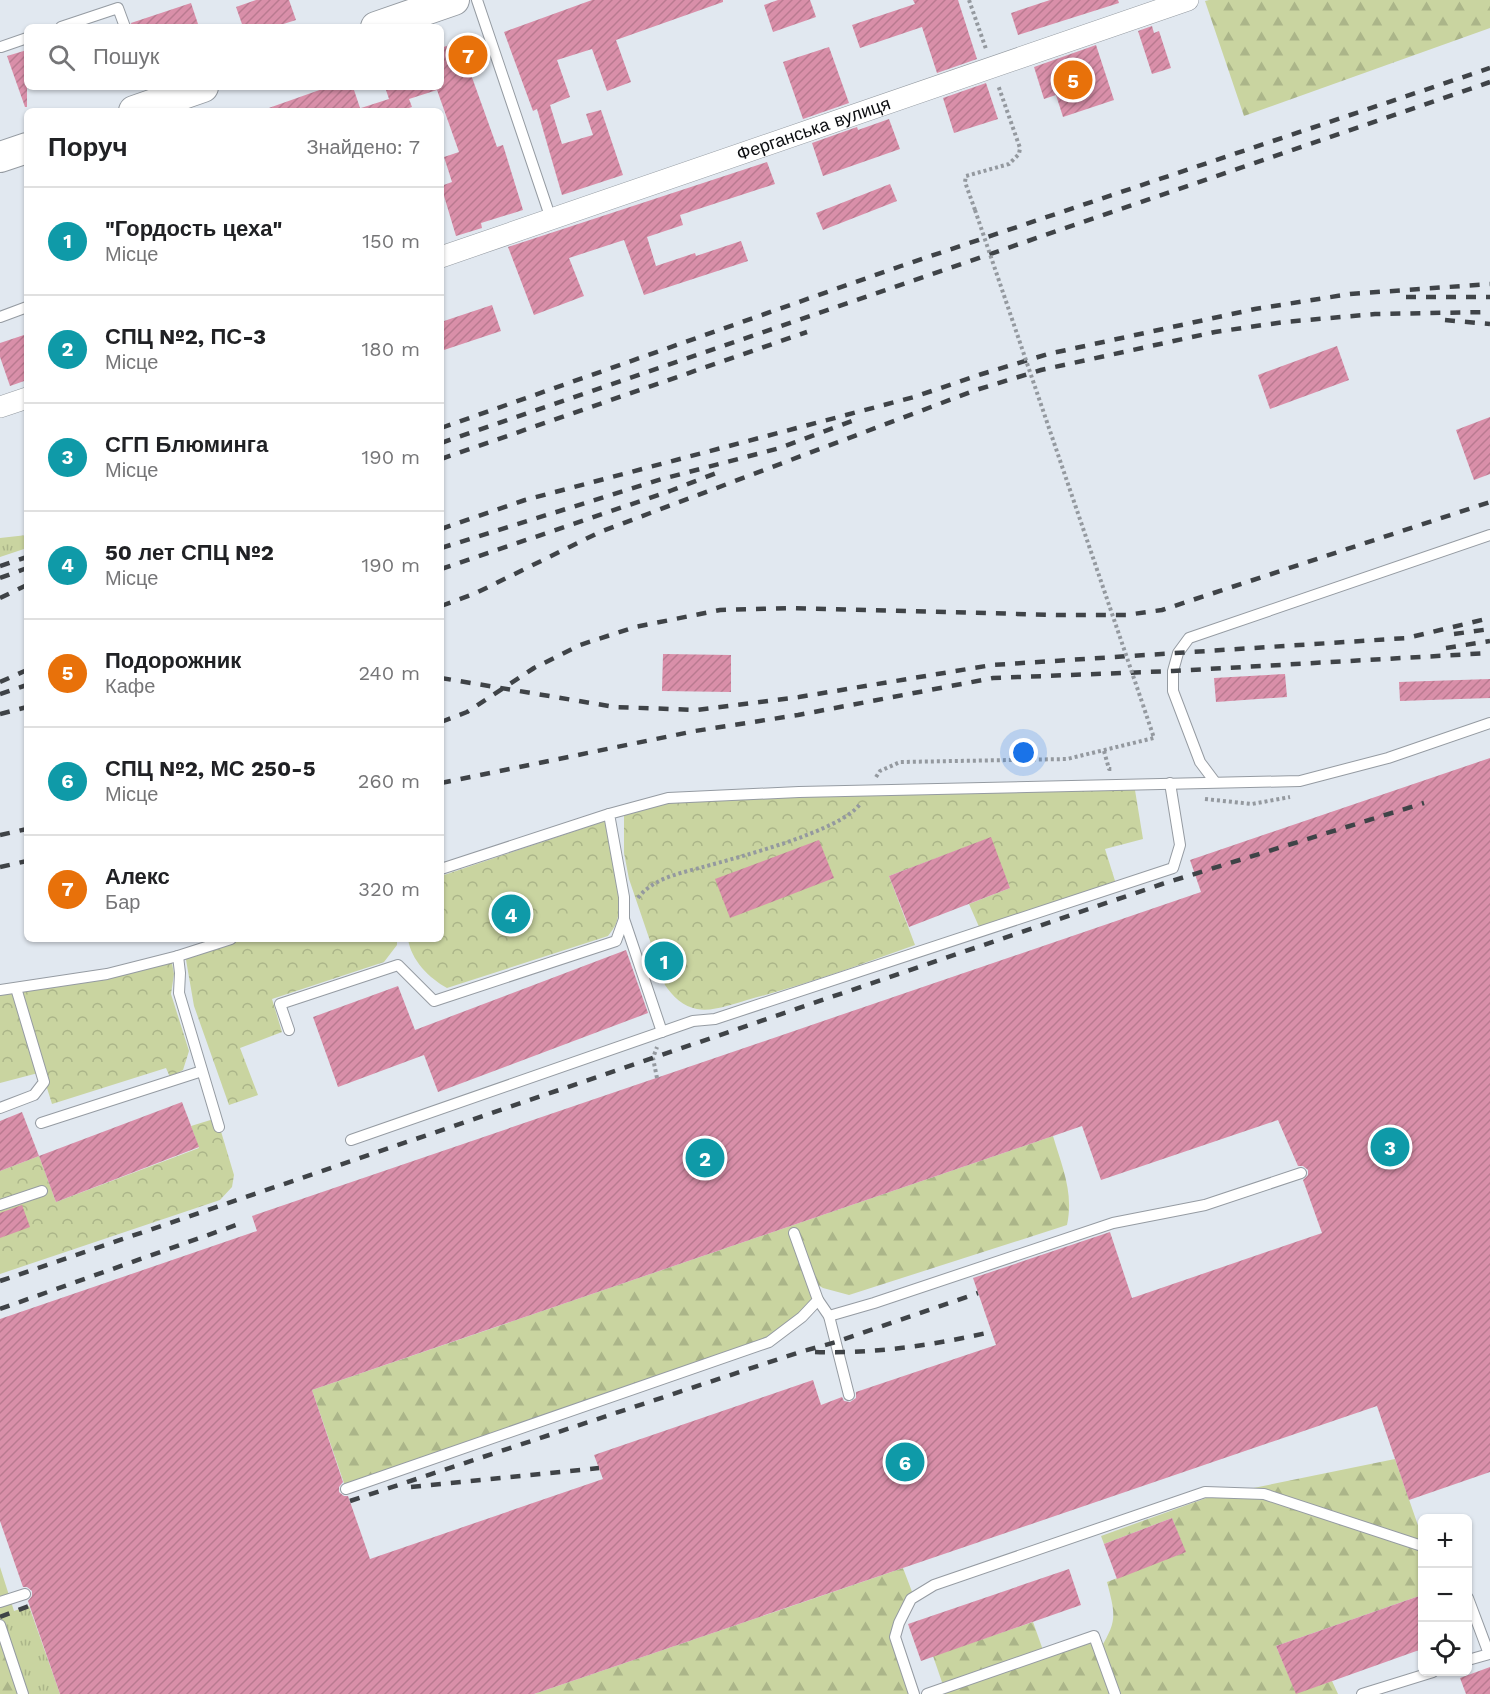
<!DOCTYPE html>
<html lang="uk">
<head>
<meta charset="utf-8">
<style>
  body { margin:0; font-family:"Work Sans",sans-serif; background:#f6f6f6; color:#202124 }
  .controls { position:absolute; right:18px; bottom:18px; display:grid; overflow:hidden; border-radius:9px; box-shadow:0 2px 4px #0004 }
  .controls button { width:54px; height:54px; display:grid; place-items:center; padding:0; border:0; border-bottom:2px solid #e0e0e0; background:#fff; color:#202124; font:30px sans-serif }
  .you { position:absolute; left:1024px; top:753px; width:21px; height:21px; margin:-15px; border:4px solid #fff; border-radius:50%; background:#1a73e8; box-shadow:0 0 0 9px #1a73e833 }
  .badge { display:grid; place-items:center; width:39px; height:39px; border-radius:50%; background:#b84197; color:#fff; font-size:20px; font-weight:700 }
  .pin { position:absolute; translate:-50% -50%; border:3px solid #fff; box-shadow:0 2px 6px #0006 }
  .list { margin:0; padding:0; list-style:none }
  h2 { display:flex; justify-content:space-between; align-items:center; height:78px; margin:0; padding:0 24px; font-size:26px }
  h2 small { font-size:20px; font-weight:400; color:#757577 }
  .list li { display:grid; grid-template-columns:39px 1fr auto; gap:18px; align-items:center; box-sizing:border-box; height:108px; padding:0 24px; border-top:2px solid #e0e0e0 }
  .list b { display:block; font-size:22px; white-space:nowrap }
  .list p { margin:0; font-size:20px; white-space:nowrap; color:#757577 }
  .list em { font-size:20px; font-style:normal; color:#757577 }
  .icon { flex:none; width:33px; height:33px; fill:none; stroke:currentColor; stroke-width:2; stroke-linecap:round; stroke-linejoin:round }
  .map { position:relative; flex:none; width:1490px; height:1694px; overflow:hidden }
  .search { position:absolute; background:#fff; box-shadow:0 2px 4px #0004; left:24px; top:24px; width:420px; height:66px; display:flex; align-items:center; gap:15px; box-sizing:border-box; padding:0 21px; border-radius:9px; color:#757577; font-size:22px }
  .panel { position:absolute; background:#fff; box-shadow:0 2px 4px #0004; left:24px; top:108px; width:420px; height:834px; border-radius:9px }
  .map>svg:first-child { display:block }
  .grass { fill:url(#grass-tufts) }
  .forest { fill:url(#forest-firs) }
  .park { fill:url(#park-crowns) }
  .building { fill:url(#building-hatch); fill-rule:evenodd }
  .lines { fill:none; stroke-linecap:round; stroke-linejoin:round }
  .lane-casing { stroke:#959ba2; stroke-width:12 }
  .street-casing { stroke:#959ba2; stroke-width:22 }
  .secondary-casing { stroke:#959ba2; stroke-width:32 }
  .path { stroke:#94999f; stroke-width:4; stroke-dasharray:3 3; stroke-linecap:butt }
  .lane { stroke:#fff; stroke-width:10 }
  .street { stroke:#fff; stroke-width:21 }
  .secondary { stroke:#fff; stroke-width:30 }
  .rail { stroke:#3f4347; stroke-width:4.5; stroke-dasharray:10 10; stroke-linecap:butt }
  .path-bridge { stroke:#94999f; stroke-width:4; stroke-dasharray:3 3; stroke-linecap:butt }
  .labels { text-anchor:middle; stroke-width:4.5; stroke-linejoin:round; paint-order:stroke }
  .street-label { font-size:18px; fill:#0c0e11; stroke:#e1e8f0 }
</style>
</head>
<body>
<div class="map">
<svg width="1490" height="1694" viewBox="0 0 1490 1694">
  <defs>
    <pattern id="grass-tufts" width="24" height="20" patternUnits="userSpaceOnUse" patternTransform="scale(1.5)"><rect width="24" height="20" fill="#c9d4a0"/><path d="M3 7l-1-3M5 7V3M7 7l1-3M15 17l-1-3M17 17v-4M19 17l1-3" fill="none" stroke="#abb589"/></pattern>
    <pattern id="forest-firs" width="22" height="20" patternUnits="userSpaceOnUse" patternTransform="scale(1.5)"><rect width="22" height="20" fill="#c9d4a0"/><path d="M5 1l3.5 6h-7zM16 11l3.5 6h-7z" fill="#abb589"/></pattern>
    <pattern id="park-crowns" width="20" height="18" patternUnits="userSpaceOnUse" patternTransform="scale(1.5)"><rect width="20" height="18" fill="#c9d4a0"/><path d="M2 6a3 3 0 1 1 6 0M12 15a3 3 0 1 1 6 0" fill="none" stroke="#abb589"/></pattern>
    <pattern id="building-hatch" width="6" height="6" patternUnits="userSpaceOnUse" patternTransform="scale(1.5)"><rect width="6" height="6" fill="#d98fa9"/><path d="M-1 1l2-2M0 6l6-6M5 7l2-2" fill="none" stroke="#b97a90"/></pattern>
  </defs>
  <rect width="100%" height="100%" fill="#e1e8f0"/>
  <g class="grass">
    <polygon points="27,535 27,548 0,557 0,538"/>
    <polygon points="0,1567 14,1611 29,1606 60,1694 22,1694 0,1626"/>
  </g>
  <g class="forest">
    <polygon points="1209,0 1490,0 1490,28 1244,116 1205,1"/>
    <path d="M1053 1136C1062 1167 1074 1192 1067 1225L849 1295 823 1288 813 1282 818 1300 769 1342 346 1489 312 1390Z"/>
    <path d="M1395 1459 1422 1537V1595L1276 1646 1296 1693 1332 1681 1338 1694H927L944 1688 933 1656 1033 1622 1044 1653 1094 1636 1100 1649C1118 1620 1115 1614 1107 1582L1185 1552 1172 1518 1104 1544 1101 1536 1209 1497Z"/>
    <polygon points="903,1568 914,1597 895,1637 914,1694 534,1694"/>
    <polygon points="0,1626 22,1694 0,1694"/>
  </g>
  <g class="park">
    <path d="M1134 784 1143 839 1105 849 1116 884 980 929 969 904 1010 888 990 838 889 876 915 945C860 965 804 985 747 1000 733 1004 713 1012 697 1009 684 1007 672 996 665 985L629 879 624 853V810L668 798Z"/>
    <path d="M605 821C609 846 625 902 616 924 614 928 611 932 608 936L447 988C429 978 411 960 408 939H441V876Z"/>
    <polygon points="231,939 397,939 397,945 384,962 272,999 282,1032 240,1048 258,1095 229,1105 194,1006 185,954"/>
    <polygon points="171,958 174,974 171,994 189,1051 183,1070 170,1077 166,1068 52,1104 42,1072 0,1083 0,990"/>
    <polygon points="217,1118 234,1175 232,1187 220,1200 0,1274 0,1171 39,1156 56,1202 199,1148 191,1126"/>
  </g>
  <g class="building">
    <polygon points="256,0 289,0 296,20 274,27 243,27 236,7"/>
    <polygon points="592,0 723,0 723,2 616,40 631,82 607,91 592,49 557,60 570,97 550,105 562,144 593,135 586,114 601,110 623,175 562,195 537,109 533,111 504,32"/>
    <polygon points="778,0 810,0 816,17 773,32 764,5"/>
    <polygon points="913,0 958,0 977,59 937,73 922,27 860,48 852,25 915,4"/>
    <polygon points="1050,0 1118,0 1119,3 1018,35 1011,13"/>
    <polygon points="191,3 199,27 132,27 131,23"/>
    <polygon points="1152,26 1154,33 1159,31 1171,68 1152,74 1138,31"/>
    <polygon points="463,40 472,68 469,69 497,147 503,145 523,210 481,223 482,228 456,236 441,186 452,182 444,157 459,152 437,90 409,99 412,107 400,111 361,111 361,108 389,99 385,87 441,87 441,48"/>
    <polygon points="1096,45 1114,100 1063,117 1056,95 1044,99 1034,67"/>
    <polygon points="829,47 849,103 803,119 783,62"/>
    <polygon points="27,50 27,107 25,107 7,56"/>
    <polygon points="986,83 998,119 954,133 943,98"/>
    <polygon points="328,87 353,87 361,111 266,111 266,109"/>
    <polygon points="889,119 900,149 823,176 812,143 857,127 858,130"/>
    <polygon points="767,162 775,184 680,215 683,225 647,237 656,266 695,253 696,256 741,241 748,261 644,295 624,240 569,258 584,296 534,315 508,247"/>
    <polygon points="890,184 897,201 823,230 816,213"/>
    <polygon points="492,305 501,331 441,351 441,322"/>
    <polygon points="27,334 27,380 10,386 0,357 0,343"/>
    <polygon points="1337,346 1349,380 1270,409 1258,375"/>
    <polygon points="1490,417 1490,474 1474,480 1456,430"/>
    <polygon points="663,654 731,655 731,692 662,691"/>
    <polygon points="1285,674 1287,697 1216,702 1214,678"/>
    <polygon points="1490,679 1490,698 1400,701 1399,682"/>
    <path d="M1490 758V1472L1409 1500 1377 1406 534 1694H60L28 1601 32 1596V1591L27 1587H23L0 1521V1319L257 1231 252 1216 1201 892 1190 860ZM1278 1120 1298 1166H1303L1308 1170V1175L1303 1180 1322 1233 1132 1298 1110 1232 973 1278 996 1345 856 1392V1398L850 1402 844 1401 842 1397 821 1405 813 1380 594 1455 603 1479 370 1559 348 1496H344L339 1492V1487L343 1482 312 1390 1082 1126 1101 1180Z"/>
    <polygon points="991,837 1010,888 909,927 889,876"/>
    <polygon points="819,840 834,878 730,918 715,879"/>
    <polygon points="626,950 648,1013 438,1092 424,1055 338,1087 313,1017 398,986 415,1030"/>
    <polygon points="182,1102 199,1147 56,1202 39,1156"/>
    <polygon points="22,1112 39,1156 0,1171 0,1121"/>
    <polygon points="22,1205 30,1227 0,1238 0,1213"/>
    <polygon points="1172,1518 1186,1552 1117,1579 1104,1544"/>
    <polygon points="1069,1569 1081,1605 921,1661 908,1624"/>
    <polygon points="1422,1595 1422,1649 1296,1694 1276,1646"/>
    <polygon points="1490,1667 1490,1694 1466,1694 1460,1678"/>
  </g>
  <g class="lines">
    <g class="lane-casing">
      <g id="lane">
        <polyline points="477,0 551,219"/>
        <polyline points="61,27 118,8 125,27"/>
        <polyline points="1,47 27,38"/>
        <polyline points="0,317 27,307"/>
        <polyline points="1215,782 1200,762 1173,691 1173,671 1178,653 1189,638 1490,535"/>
        <polyline points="441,869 609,814"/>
        <polyline points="624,919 662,1032"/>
        <polyline points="0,990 107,974 178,956"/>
        <polyline points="289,1030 280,1004 398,965 434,1001 616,941 624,919 624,897 609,814 668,798 799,792 1300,781 1388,758 1490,723"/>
        <polyline points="0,1108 34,1095 44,1082 16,988"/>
        <polyline points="41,1123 202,1071"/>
        <polyline points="219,1127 179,993 180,973 178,956 231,939"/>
        <polyline points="351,1140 693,1021 715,1019 1173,868 1180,845 1170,783"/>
        <polyline points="0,1205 42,1191"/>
        <polyline points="818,1300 829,1316 849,1395"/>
        <polyline points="829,1316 874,1303 1113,1223 1205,1205 1301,1173"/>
        <polyline points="346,1489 769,1342 802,1317 818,1300 794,1233"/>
        <polyline points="1468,1598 1489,1654 1468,1660"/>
        <polyline points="0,1602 25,1594"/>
        <polyline points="0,1625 23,1694"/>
        <polyline points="914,1694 895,1637 899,1623 911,1599 934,1585 1205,1492 1264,1494 1422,1546"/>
        <polyline points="927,1694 1094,1636 1115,1694"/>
        <polyline points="1362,1694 1433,1672"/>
      </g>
    </g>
    <g class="street-casing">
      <g id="street">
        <path id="s1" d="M441 257 1188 0"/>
        <polyline points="0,407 27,398"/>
      </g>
    </g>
    <g class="secondary-casing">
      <g id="secondary">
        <polyline points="376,27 454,0"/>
        <polyline points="134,111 203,87"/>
        <polyline points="0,157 27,148"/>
      </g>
    </g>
    <g class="path">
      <polyline points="969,0 986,49"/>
      <polyline points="975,210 965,182 966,176 1009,164 1019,154 1020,148 998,85"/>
      <polyline points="1104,751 1109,769 1112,769"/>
      <polyline points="876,777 880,771 900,762 1067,759 1154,738 1143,705"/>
      <polyline points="1205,799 1252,804 1290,797"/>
      <path d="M638 898C653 878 681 873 703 867 739 857 841 831 860 804"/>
      <polyline points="657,1078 653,1058 657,1047"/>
    </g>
    <use href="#lane" class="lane"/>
    <use href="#street" class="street"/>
    <use href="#secondary" class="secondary"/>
    <g class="rail">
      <polyline points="1406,297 1490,297"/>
      <polyline points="1445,320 1490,324"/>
      <polyline points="441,428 901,266 1490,68"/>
      <polyline points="441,443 1490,82"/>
      <polyline points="441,459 807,332"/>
      <polyline points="441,529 525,500 914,397 982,374 1048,354 1255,309 1350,294 1490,284"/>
      <polyline points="441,548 662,479 780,448 852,421"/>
      <polyline points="0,566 27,557"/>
      <polyline points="441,569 670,491 724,470"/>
      <polyline points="0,578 27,568"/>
      <polyline points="0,598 27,585"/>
      <polyline points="441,606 476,593 600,532 976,390 1041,370 1215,332 1284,322 1375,314 1490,312"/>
      <polyline points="1454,634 1490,629"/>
      <polyline points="1446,648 1490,641"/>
      <polyline points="441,678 615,707 696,710 799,697 992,665 1407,638 1490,618"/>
      <polyline points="0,682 27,670"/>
      <polyline points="0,694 27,685"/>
      <polyline points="0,714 27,707"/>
      <polyline points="441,722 467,712 534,668 580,645 635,627 720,610 791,608 1059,615 1126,615 1162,610 1490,502"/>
      <polyline points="441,783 695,731 798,715 993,678 1173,671 1490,653"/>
      <polyline points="0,835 27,829"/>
      <polyline points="0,867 27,861"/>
      <polyline points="0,1281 1162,884 1424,803"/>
      <polyline points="0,1309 239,1224"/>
      <path d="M815 1352C874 1354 934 1345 991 1332"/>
      <polyline points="411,1487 599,1468"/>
      <polyline points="350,1501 800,1352 836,1342 978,1293"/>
      <polyline points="0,1617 29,1606"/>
    </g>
    <polyline class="path-bridge" points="975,210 1143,705"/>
  </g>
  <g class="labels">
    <g class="street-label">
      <text dy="6" stroke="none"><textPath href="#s1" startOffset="394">Ферганська вулиця</textPath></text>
    </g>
  </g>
</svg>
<div class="controls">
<button>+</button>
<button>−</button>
<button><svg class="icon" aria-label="locate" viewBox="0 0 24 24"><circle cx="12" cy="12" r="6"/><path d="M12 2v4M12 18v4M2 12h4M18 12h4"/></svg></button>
</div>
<div class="you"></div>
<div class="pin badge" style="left:664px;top:961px;background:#0f9aa8">1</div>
<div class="pin badge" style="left:705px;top:1158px;background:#0f9aa8">2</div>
<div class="pin badge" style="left:1390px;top:1147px;background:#0f9aa8">3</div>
<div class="pin badge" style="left:511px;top:914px;background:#0f9aa8">4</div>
<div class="pin badge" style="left:1073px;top:80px;background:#e8710a">5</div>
<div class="pin badge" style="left:905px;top:1462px;background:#0f9aa8">6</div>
<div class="pin badge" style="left:468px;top:55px;background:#e8710a">7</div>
<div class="search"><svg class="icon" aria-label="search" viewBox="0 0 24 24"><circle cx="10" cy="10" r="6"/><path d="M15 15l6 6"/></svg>Пошук</div>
<section class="panel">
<h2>Поруч<small>Знайдено: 7</small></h2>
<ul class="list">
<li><span class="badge" style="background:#0f9aa8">1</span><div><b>&quot;Гордость цеха&quot;</b><p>Місце</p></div><em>150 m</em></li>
<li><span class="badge" style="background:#0f9aa8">2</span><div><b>СПЦ №2, ПС-3</b><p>Місце</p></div><em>180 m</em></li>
<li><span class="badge" style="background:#0f9aa8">3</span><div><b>СГП Блюминга</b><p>Місце</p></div><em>190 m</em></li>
<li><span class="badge" style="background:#0f9aa8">4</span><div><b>50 лет СПЦ №2</b><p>Місце</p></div><em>190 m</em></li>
<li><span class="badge" style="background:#e8710a">5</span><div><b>Подорожник</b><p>Кафе</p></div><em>240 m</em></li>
<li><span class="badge" style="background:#0f9aa8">6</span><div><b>СПЦ №2, МС 250-5</b><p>Місце</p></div><em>260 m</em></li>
<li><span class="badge" style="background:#e8710a">7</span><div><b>Алекс</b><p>Бар</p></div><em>320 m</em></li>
</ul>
</section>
</div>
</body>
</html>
